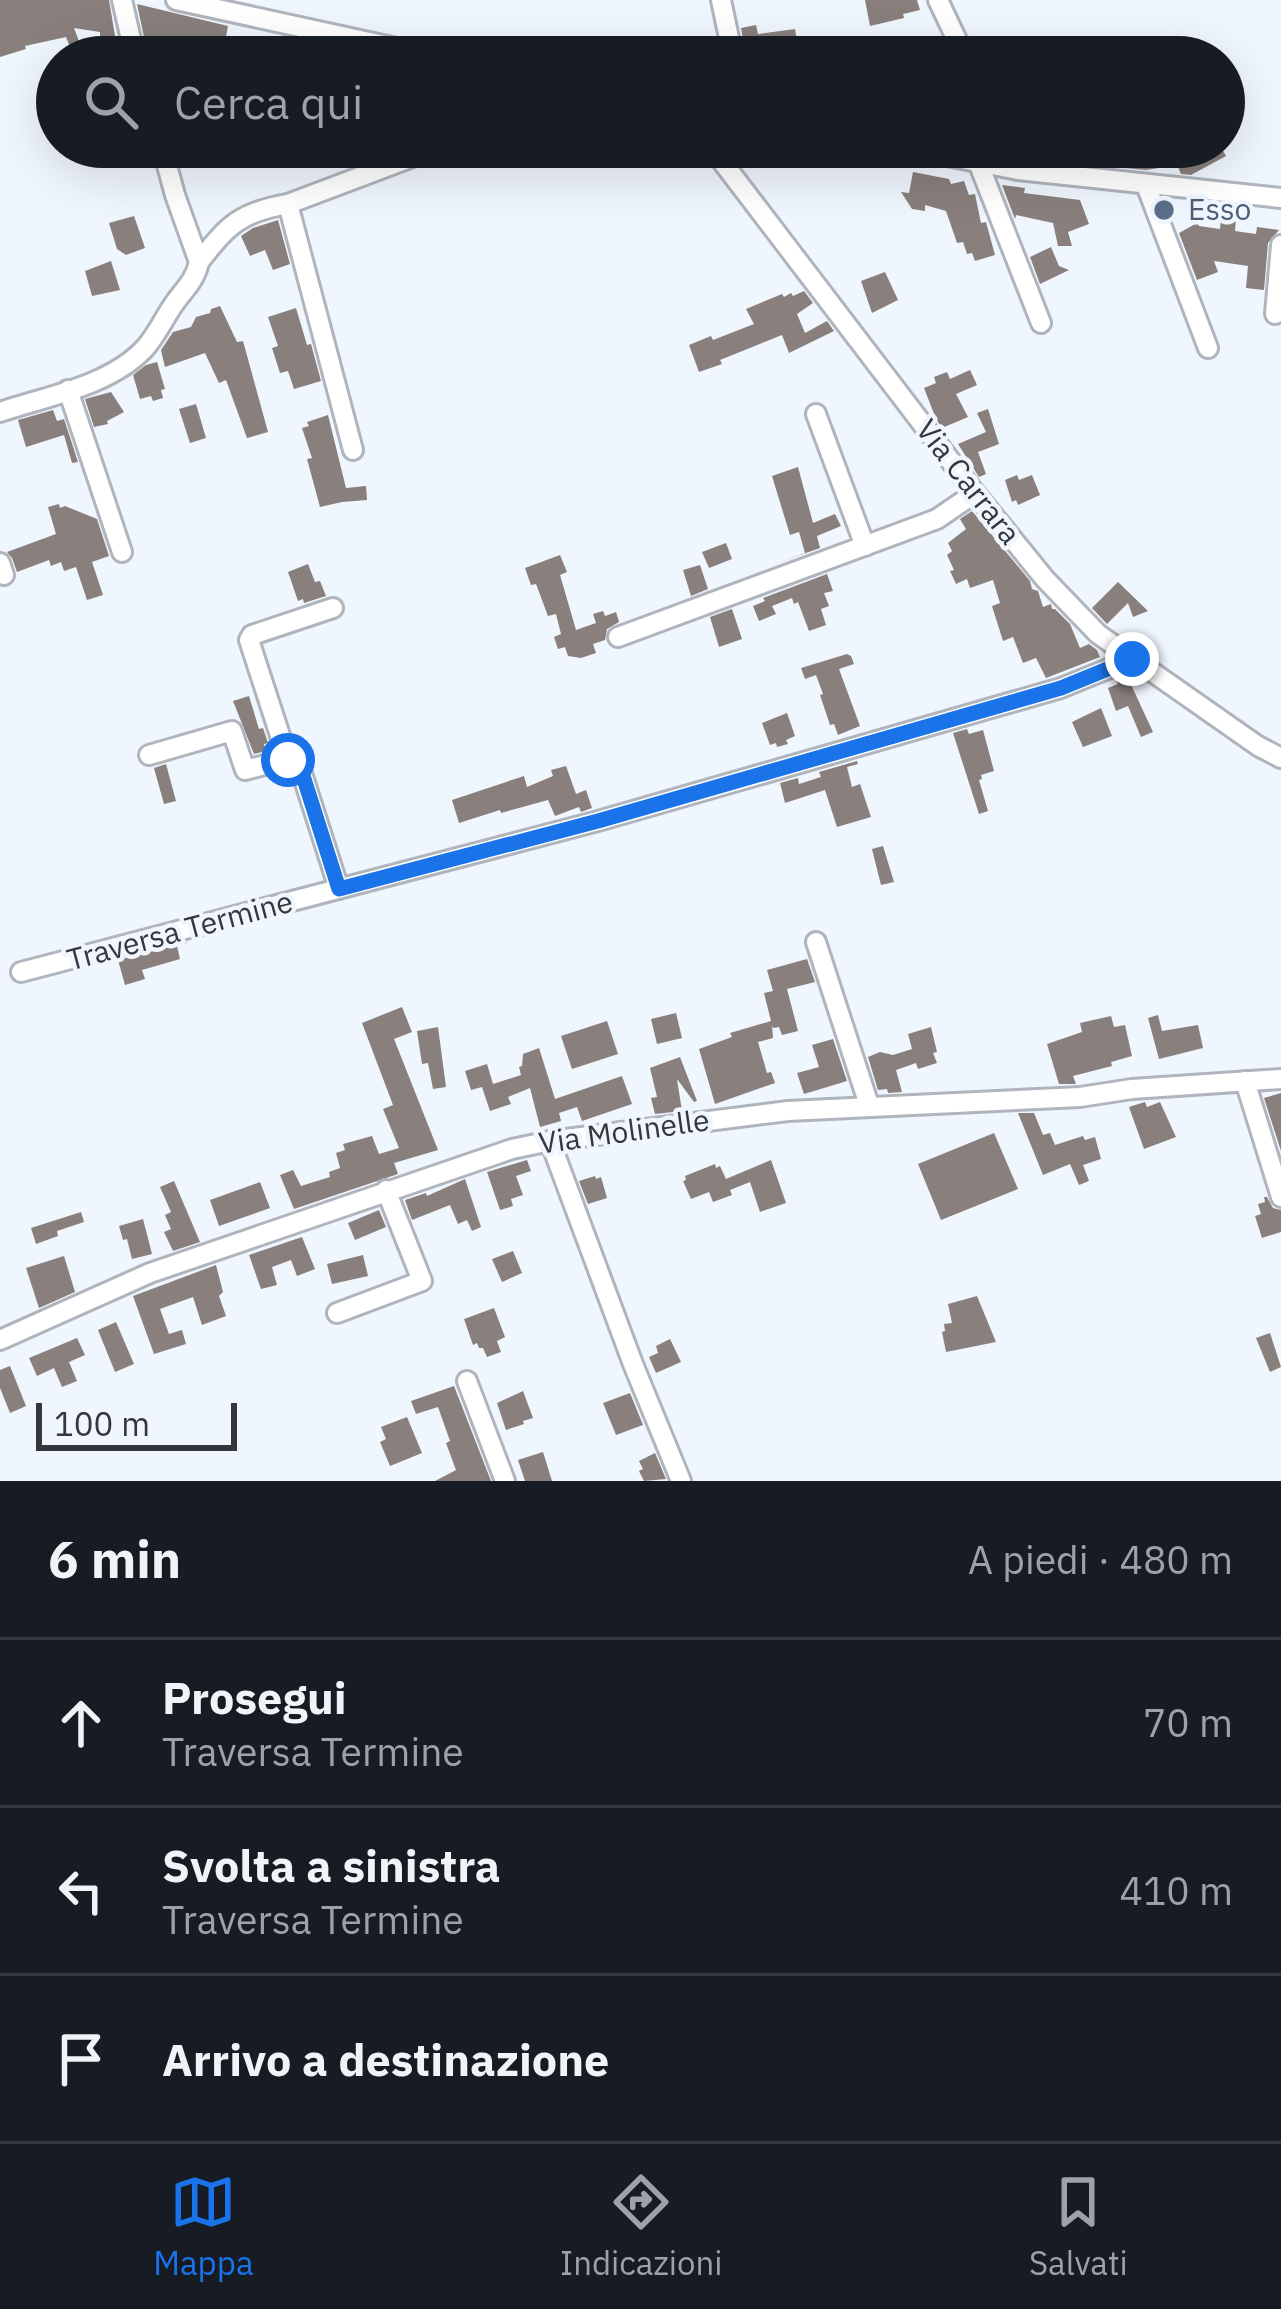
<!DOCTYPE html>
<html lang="it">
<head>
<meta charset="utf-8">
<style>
  body { margin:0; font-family:"IBM Plex Sans",sans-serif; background:#20242c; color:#f1f3f6 }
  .scale { position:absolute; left:36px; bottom:30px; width:201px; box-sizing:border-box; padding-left:12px; border:6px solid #35373a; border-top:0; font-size:33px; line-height:42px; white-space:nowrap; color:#35373a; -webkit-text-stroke:9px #f0f6fe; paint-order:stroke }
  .stop { position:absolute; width:36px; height:36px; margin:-27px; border:9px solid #1a73e8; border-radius:50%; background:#fff }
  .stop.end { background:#1a73e8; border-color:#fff; box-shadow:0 3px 12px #0008 }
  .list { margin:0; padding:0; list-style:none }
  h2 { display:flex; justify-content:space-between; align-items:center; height:156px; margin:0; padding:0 48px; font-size:51px }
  h2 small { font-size:39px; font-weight:400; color:#9ea1a6 }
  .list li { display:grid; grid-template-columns:78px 1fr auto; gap:36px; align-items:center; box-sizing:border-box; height:168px; padding:0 48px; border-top:3px solid #363941 }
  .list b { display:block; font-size:45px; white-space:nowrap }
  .list p { margin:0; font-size:39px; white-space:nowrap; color:#9ea1a6 }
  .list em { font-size:39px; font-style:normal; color:#9ea1a6 }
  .icon { flex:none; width:66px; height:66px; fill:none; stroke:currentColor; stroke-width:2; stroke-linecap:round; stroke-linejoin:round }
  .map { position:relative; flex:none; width:1281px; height:1481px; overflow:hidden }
  .search { position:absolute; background:#171b24; box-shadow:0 12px 48px #0002; left:36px; right:36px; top:36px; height:132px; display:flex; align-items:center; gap:30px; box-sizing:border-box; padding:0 42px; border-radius:66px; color:#9ea1a6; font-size:45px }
  .sheet { height:660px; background:#171b24 }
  nav { display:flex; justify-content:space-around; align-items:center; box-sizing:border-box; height:168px; border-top:3px solid #363941; background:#171b24; font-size:33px; color:#9ea1a6 }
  nav a { display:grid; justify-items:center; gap:6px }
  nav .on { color:#1a73e8 }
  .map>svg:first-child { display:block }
  .building { fill:#897f7c }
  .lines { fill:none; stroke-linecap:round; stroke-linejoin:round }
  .minor-casing { stroke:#b0b5bd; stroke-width:24 }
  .minor { stroke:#fff; stroke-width:18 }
  .route { stroke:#1a73e8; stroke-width:15 }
  .service-dot { fill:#5c6f8a; stroke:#f0f6fe; stroke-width:4.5 }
  .labels { text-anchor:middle; stroke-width:9; stroke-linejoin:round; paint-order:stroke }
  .service-label { font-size:30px; fill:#4e5e75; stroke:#f0f6fe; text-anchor:start }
  .street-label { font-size:30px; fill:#35373a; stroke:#f0f6fe }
</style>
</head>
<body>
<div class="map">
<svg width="1281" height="1481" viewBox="0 0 1281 1481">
  <rect width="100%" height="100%" fill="#f0f6fe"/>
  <g class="building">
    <polygon points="0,0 109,0 116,42 100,39 100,32 74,28 85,57 74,57 66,37 25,46 26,49 0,57"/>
    <polygon points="865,0 917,0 920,10 903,14 904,18 870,26"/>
    <polygon points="137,4 228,26 225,42 238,46 240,57 144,37"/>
    <polygon points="756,25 758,34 795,29 800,57 746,57 741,28"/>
    <polygon points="1110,147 1155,147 1159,168 1146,170 1114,167"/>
    <polygon points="1213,147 1221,147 1226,156 1191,175 1181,174 1178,167"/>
    <polygon points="913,172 949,179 951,184 964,181 969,195 975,194 981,223 986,222 995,255 975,261 972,253 967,254 963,242 957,243 946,211 925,205 925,211 912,209 901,192 909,193"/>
    <polygon points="1002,185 1025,188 1024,193 1080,200 1089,224 1068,232 1072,246 1058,246 1053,223 1016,215 1015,219"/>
    <polygon points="134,216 145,248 126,255 117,249 109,223"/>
    <polygon points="1221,216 1236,218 1235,231 1256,234 1257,227 1279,230 1268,243 1264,290 1246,288 1248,266 1214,261 1218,272 1197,280 1179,233 1197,223 1199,226 1220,229"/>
    <polygon points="278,220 290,264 273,270 265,250 250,256 241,236 253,228"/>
    <polygon points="1051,247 1059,266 1069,270 1040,284 1030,257"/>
    <polygon points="111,261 120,290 92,296 85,271"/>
    <polygon points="885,272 898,300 872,313 861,281"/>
    <polygon points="804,291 813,303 797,314 805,333 827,321 834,331 789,353 782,335 720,360 722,364 699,372 689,345 711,336 713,340 754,324 746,309 782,294 784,297 791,293 793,296"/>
    <polygon points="220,306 237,342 243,341 268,432 247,438 226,380 219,383 205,353 165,367 161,350 173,332 191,327 196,317 210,313 211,309"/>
    <polygon points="296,308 307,345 311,344 321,381 294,389 288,371 280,373 272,348 278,346 268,317"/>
    <polygon points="157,362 165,389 161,390 163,398 153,401 151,396 140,399 133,375 146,365"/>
    <polygon points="970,370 977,385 956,394 968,417 942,428 936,419 924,388 936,383 934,377 947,372 950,379"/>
    <polygon points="111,392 124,412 107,421 108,424 94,427 85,399"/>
    <polygon points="196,404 206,438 190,443 179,409"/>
    <polygon points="988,409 999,444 978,452 986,474 979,477 958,444 986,432 977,413"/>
    <polygon points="53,410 57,421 64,419 78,462 72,463 64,435 26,447 18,420"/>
    <polygon points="328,415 346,488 366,486 367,500 342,502 320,507 307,459 312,458 302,428 309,426 307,422"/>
    <polygon points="798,467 813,523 835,514 841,526 817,536 820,548 775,564 805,553 799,532 790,535 772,476"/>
    <polygon points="1017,475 1019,480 1032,475 1040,495 1018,505 1016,500 1012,502 1005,480"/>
    <polygon points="59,504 60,508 65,506 97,519 109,556 92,562 103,595 87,600 76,567 64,571 61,562 51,566 49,560 17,572 12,558 7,552 56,534 48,507"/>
    <polygon points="972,511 1030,581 1032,589 1038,591 1043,607 1051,604 1052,609 1055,609 1070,624 1080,648 1089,644 1097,650 1100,657 1046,678 1036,658 1023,663 1013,637 1003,641 992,606 1000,603 993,580 970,588 967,579 956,584 950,571 954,570 947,555 952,551 948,543 966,529 960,519"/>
    <polygon points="726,543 732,559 709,568 702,552"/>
    <polygon points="560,555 567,572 560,575 576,630 596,623 593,614 603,611 605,616 616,612 619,622 607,629 605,640 593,644 596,653 581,658 568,656 565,647 558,649 554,637 561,634 556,614 548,616 536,584 531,585 525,568"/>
    <polygon points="308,564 315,582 320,581 326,596 304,603 303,599 298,601 288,572"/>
    <polygon points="700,565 708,589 691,596 683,570"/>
    <polygon points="827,574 833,591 824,593 829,606 821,609 826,625 809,631 798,602 794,604 792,598 772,606 776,614 759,621 753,606 765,601 763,598"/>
    <polygon points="1118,582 1148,611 1133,617 1128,603 1107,624 1092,608"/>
    <polygon points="732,609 742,639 719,647 710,617"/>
    <polygon points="847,654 851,656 854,664 839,669 860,726 838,735 834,724 830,725 820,695 823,694 816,675 805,679 801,668"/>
    <polygon points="1127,676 1153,732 1141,737 1128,706 1116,711 1108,688 1118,684 1116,680"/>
    <polygon points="249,696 259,729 263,728 268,743 264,744 266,751 254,754 233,701"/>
    <polygon points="1101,708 1112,736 1083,747 1072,722"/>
    <polygon points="787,713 795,736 786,740 788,744 777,747 776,743 770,745 762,723"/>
    <polygon points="967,729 969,734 983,730 994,771 981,775 982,779 979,780 988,811 979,814 953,733"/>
    <polygon points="857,761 858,764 847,767 852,787 860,784 871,817 837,827 825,790 785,803 780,783 798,778 799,784 821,777 819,772"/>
    <polygon points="166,764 176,801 164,804 154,768"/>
    <polygon points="566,766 576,794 586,790 592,808 581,812 579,807 555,816 548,800 501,813 500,810 459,823 452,800 524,776 527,787 553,776 551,770"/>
    <polygon points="883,846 894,882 881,885 872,849"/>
    <polygon points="189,942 177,946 180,959 142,970 145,979 125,985 118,960"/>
    <polygon points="807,959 815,982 787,989 798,1031 782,1035 779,1027 773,1028 772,1025 773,1038 758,1042 767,1073 771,1072 775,1083 715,1104 699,1049 732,1037 730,1033 771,1021 764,993 773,991 767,970"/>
    <polygon points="402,1007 412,1032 394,1039 438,1150 394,1163 398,1174 294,1209 280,1175 293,1170 301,1186 330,1177 329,1172 340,1168 336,1153 345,1150 343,1144 372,1136 379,1154 399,1148 383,1109 393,1105 362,1023"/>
    <polygon points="676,1013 682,1038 657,1044 651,1019"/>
    <polygon points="1158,1015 1162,1031 1198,1025 1203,1048 1159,1059 1148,1018"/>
    <polygon points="1111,1016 1114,1027 1125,1025 1132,1056 1111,1062 1112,1066 1073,1076 1076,1084 1059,1084 1047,1044 1082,1032 1080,1023"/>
    <polygon points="607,1021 618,1054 572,1069 561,1036"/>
    <polygon points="438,1027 446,1087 433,1089 428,1063 422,1064 417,1031"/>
    <polygon points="931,1027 937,1052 933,1053 937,1063 918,1069 916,1063 896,1070 902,1092 888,1093 887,1089 878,1090 868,1057 880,1052 893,1055 912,1049 908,1034"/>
    <polygon points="833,1039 847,1081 804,1094 797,1073 819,1067 812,1045"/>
    <polygon points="539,1048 555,1099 622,1076 632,1104 582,1121 577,1107 559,1113 561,1121 540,1127 530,1088 508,1097 511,1104 490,1111 482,1087 471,1090 465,1071 487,1064 493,1084 521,1075 519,1067 522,1066 523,1054"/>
    <polygon points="680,1057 697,1101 694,1102 677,1079 682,1111 655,1114 651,1098 657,1097 650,1068"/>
    <polygon points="1281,1093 1281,1151 1264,1098"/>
    <polygon points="1145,1102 1147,1107 1160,1102 1176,1137 1144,1149 1129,1107"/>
    <polygon points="1018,1113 1034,1113 1043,1135 1050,1133 1055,1145 1083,1136 1085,1140 1095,1137 1101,1159 1083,1165 1089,1181 1079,1185 1070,1164 1043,1175"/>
    <polygon points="994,1133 1018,1189 941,1220 918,1164"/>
    <polygon points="527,1160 531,1171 516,1176 523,1195 511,1199 513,1206 500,1210 487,1172"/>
    <polygon points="771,1160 786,1203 760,1212 750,1182 730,1190 732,1195 713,1202 709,1192 691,1199 683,1181 686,1180 685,1176 715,1164 716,1168 720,1166 726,1179"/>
    <polygon points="595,1176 596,1179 601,1177 607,1198 588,1204 579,1181"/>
    <polygon points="465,1179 481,1227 472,1231 467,1220 458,1224 450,1205 412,1220 405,1200 426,1193 427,1196"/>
    <polygon points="174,1181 200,1242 173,1251 164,1232 171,1229 165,1215 171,1212 160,1187"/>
    <polygon points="260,1182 270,1208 219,1226 210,1200"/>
    <polygon points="1264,1197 1267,1197 1273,1208 1281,1210 1281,1232 1262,1238 1255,1216 1261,1214 1258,1204 1265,1202"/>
    <polygon points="379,1210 386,1227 355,1240 348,1223"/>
    <polygon points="81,1212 84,1222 57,1231 58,1236 36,1244 31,1228"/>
    <polygon points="143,1219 152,1254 132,1259 127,1239 123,1240 119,1226"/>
    <polygon points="302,1237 315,1269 297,1276 291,1260 272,1267 277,1285 261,1289 249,1255"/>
    <polygon points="513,1251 522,1273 502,1282 492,1259"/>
    <polygon points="363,1255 368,1276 332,1284 327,1264"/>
    <polygon points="64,1256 75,1292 39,1308 26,1268"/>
    <polygon points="216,1265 223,1292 219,1296 226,1316 202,1325 193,1297 160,1309 169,1334 182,1330 186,1344 154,1354 133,1296"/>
    <polygon points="977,1296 996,1342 946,1352 942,1332 945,1331 944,1324 952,1323 948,1304"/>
    <polygon points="494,1308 505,1337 497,1341 501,1352 487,1357 483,1348 479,1348 477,1343 473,1345 464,1319"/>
    <polygon points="116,1322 134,1364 115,1372 98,1330"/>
    <polygon points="1270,1333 1281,1367 1270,1372 1256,1338"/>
    <polygon points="77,1338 85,1355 69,1362 77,1381 62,1387 54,1368 37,1376 29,1358"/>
    <polygon points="670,1339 681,1362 656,1373 649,1357 658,1353 656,1346"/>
    <polygon points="10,1366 26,1406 10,1413 0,1388 0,1370"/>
    <polygon points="454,1386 463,1409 491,1481 435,1481 456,1470 446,1443 450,1441 438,1407 416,1414 411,1401"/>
    <polygon points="523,1391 533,1418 523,1421 524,1424 506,1430 497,1403"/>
    <polygon points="630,1393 643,1425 616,1435 603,1403"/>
    <polygon points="407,1417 422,1453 390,1466 380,1442 386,1439 381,1427"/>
    <polygon points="543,1452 552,1481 525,1481 518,1460"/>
    <polygon points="655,1453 666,1479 644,1481 639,1471 643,1469 639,1461"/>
  </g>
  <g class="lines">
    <g class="minor-casing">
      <g id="minor">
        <polyline points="122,0 135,57"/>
        <polyline points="176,0 438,57"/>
        <polyline points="721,0 733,57"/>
        <polyline points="938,0 965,57"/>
        <polyline points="711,147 975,493 1045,579 1098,634 1258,746 1281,758"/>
        <polyline points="901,147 1018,170 1281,198"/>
        <polyline points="1008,147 1018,170"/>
        <polyline points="978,162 1041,323"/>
        <polyline points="1146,185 1208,348"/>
        <path d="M199 262C228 225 240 212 288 204"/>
        <polyline points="1275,314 1281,245"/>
        <polyline points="68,390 122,552"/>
        <path d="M0 412C47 396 110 386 145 348 157 335 165 316 176 301 186 288 196 278 199 262L175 195 162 147"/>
        <polyline points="816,414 865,546"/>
        <polyline points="353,450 288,204 439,147"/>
        <polyline points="0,563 4,575"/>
        <polyline points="618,637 937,519 975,493"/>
        <polyline points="149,755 232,731 245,770 285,760 298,761 339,889"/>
        <polyline points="288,760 249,640 252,635 333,608"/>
        <polyline points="816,942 869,1105"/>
        <polyline points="21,972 598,821 1061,688 1132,659"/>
        <polyline points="1245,1081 1281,1197"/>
        <polyline points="550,1141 633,1364 681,1481"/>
        <polyline points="337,1313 422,1281 386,1190"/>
        <polyline points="0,1340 150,1273 512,1149 550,1141 788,1111 1080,1097 1132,1089 1281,1079"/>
        <polyline points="467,1381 505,1481"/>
      </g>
    </g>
    <use href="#minor" class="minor"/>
  </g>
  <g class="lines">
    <polyline class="route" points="288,760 298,760 339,889 598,821 1061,688 1132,659"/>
  </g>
  <circle class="service-dot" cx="1164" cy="210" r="12"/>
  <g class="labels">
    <g class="service-label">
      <text x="1188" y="220">Esso</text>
    </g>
    <g class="street-label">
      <text transform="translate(968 482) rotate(52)" y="10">Via Carrara</text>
      <text transform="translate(180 931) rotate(-15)" y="10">Traversa Termine</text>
      <text transform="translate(624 1132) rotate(-8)" y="10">Via Molinelle</text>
    </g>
  </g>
</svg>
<div class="scale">100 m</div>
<div class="stop" style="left:288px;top:760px"></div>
<div class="stop end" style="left:1132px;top:659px"></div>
<div class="search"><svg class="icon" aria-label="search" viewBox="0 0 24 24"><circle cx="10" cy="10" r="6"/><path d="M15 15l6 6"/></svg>Cerca qui</div>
</div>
<section class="sheet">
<h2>6 min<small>A piedi · 480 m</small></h2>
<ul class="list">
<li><svg class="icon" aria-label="ahead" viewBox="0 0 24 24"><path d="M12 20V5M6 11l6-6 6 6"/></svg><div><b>Prosegui</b><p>Traversa Termine</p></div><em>70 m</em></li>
<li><svg class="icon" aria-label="left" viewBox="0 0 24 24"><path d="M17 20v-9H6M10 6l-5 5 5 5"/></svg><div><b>Svolta a sinistra</b><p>Traversa Termine</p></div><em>410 m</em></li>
<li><svg class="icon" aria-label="arrive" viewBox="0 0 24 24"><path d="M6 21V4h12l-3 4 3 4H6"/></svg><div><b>Arrivo a destinazione</b></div></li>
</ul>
</section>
<nav>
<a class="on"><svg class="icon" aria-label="map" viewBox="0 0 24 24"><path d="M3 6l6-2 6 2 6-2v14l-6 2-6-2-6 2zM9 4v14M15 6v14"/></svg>Mappa</a>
<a><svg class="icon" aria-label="directions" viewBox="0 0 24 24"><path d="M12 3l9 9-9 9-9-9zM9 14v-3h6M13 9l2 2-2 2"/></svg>Indicazioni</a>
<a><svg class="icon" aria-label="saved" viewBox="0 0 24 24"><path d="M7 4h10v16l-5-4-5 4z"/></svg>Salvati</a>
</nav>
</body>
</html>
